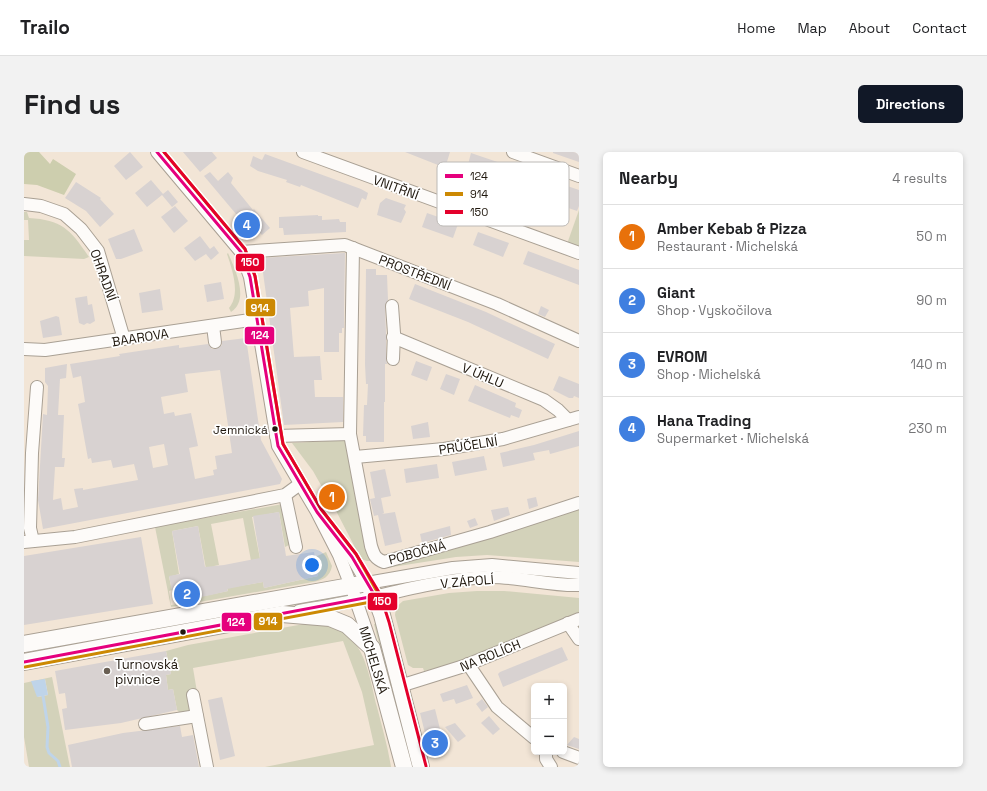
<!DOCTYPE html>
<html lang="en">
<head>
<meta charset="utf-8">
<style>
  body { margin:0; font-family:"Space Grotesk",sans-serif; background:#f2f2f2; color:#202124 }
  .controls { position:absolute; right:12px; bottom:12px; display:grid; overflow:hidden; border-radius:6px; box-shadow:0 2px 6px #0003 }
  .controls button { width:36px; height:36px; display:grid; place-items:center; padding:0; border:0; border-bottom:1px solid #e0e0e0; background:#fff; color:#202124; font:20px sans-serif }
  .you { position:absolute; left:288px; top:413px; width:14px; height:14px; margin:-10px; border:3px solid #fff; border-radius:50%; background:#1a73e8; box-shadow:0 0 0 6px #1a73e833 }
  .badge { display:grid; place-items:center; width:26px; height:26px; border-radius:50%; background:#111827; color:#fff; font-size:13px; font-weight:700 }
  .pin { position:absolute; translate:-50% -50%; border:2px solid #fff; box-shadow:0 1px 4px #0006 }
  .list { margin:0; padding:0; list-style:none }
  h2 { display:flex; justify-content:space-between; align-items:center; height:52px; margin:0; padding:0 16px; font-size:17px }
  h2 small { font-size:13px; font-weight:400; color:#757577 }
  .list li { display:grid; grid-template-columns:26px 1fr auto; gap:12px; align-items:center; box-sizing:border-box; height:64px; padding:0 16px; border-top:1px solid #e0e0e0 }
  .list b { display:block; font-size:15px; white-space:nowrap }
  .list p { margin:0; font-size:13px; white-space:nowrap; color:#757577 }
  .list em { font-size:13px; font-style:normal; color:#757577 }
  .map { position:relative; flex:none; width:555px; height:615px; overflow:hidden; border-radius:6px }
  header { display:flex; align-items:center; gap:24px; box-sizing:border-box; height:56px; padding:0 20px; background:#fff; border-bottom:1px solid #e0e0e0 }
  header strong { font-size:19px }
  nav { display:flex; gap:22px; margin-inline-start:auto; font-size:14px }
  .intro { display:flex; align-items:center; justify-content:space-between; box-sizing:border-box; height:96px; padding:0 24px }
  h1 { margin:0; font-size:28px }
  .button { padding:10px 18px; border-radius:6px; background:#111827; color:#fff; font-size:14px; font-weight:700 }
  main { display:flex; gap:24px; padding:0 24px }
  aside { flex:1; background:#fff; border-radius:6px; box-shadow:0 2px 6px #0003 }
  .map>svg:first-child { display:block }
  .green { fill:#d3d2ba; fill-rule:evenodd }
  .forest { fill:#cdceae }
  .water { fill:#bfd4e9 }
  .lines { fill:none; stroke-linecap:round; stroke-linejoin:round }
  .stream { stroke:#bfd4e9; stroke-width:3 }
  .building { fill:#d8d2d1; fill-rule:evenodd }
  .minor-casing { stroke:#a9a094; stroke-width:14 }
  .major-casing { stroke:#a9a094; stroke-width:18 }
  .minor { stroke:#fdfbf9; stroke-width:12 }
  .major { stroke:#fdfbf9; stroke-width:16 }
  .bus-1-casing { stroke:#fff; stroke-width:6 }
  .bus-2-casing { stroke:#fff; stroke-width:6 }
  .bus-3-casing { stroke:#fff; stroke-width:6 }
  .bus-1 { stroke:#e5007d; stroke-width:3 }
  .bus-2 { stroke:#cc8903; stroke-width:3 }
  .bus-3 { stroke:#e4002b; stroke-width:3 }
  .bus-dot { fill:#1f170d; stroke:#fff; stroke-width:1.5 }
  .poi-dot { fill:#695f53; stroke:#fff; stroke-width:1.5 }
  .labels { text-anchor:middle; stroke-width:3.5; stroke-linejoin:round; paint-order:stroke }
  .bus-label { font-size:12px; fill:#1f170d; stroke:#fff; text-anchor:end }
  .street-label { font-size:13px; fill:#1f170d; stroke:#fff }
  .poi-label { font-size:13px; fill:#1f170d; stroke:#fff; text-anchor:start }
  .key { fill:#fff; stroke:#bcb9b6; stroke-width:1 }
  .key-label { font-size:11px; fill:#1f170d }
  .line-badge { stroke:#fff; stroke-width:1.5 }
  .badge-label { font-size:11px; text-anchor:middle; font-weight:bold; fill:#fff }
</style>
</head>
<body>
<header>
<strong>Trailo</strong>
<nav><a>Home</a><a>Map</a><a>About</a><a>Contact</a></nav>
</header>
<div class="intro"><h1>Find us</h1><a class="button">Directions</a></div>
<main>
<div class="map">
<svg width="555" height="615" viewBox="0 0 555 615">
  <rect width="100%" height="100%" fill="#f2e5d6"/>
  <g class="green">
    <polygon points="555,58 555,96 543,92"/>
    <path d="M0 60H3L5 66C38 68 46 77 65 105L60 107 0 104V88H5L4 68H0Z"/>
    <path d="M204 101C211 117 226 148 207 160L205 156C217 142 208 117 203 102Z"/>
    <polygon points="321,288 347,409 343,409 337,407 308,351 315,348 310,338 302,342 289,319 268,291"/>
    <path d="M259 352 267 392 261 395 255 360 228 365 236 407 228 414 219 366 187 372 195 413 190 414 191 420 182 417 174 374 148 379 155 422 145 425 148 438 145 439 147 453 156 452 155 449 204 439 203 436 239 430 240 436 294 424 291 405 302 400 308 414C306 425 299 428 289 430L147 455 131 375Z"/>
    <polygon points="555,353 555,410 463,403 432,405 362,416 361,412"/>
    <path d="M453 439H480L555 446V461L425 513 400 519 399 516H389L384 513 371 463C372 456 373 454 379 449L425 441Z"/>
    <polygon points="310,442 312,446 80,487 82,483"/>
    <path d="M280 472C338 470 342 509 353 555 358 575 364 595 367 615H241L350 593 338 540 319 489 169 516 174 546 167 551 166 560 159 564 153 558 149 537 144 538 142 523 147 522 142 499 164 493Z"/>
    <polygon points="350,472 353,472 391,615 386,615"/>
    <path d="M28 525 46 615H5L0 585V531ZM21 527 24 543 14 545Z"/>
  </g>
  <polygon class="forest" points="0,0 15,0 26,12 29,7 52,22 40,43 13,33 0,32"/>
  <polygon class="water" points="21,527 24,543 13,545 7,529"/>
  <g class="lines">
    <polyline class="stream" points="19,544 24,575 23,595 25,601 34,609 36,615"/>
  </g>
  <g class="building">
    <polygon points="106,0 119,15 102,28 90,14"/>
    <polygon points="159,0 188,0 193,6 176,20"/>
    <polygon points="381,0 426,0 422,13 419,13 419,15"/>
    <polygon points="529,0 555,0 555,10 529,1"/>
    <polygon points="447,1 555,38 555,54 553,59 485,35 485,33 442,20"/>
    <polygon points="241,2 337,37 344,41 342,48 338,46 334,56 277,33 276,35 262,30 263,28 234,19 226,14 229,4 238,8"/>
    <polygon points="186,20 194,29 204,20 209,26 207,31 229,58 230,57 246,76 238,83 233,78 228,81 180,24"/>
    <polygon points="127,28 139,42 144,38 154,50 148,55 138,43 123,55 111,41"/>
    <polygon points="52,30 77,46 76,47 90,62 76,75 62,59 41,46"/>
    <polygon points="362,46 382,53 380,57 382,60 377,71 353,63 356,51"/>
    <polygon points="151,54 164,69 150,81 137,65"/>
    <polygon points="403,61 434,72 429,86 398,75"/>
    <polygon points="294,63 294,64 298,64 298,68 315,67 316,70 322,70 322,80 260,83 259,76 255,76 255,65"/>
    <polygon points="110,77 119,99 97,107 92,107 84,87"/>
    <polygon points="454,80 485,91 479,105 449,93"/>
    <polygon points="176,84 186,97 190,94 195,101 187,108 182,102 171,109 160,96"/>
    <polygon points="504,99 555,118 555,133 499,112"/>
    <polygon points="320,101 321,101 320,164 320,176 318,176 318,181 315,181 315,200 300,200 300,136 284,139 285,154 266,156 270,205 296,204 298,228 290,228 291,245 319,245 319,270 260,273 237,106"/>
    <polygon points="342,117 352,117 352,123 363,123 364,148 361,155 362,181 362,207 363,212 361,212 361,250 360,250 360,290 342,290 342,284 339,284 340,253 343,253 344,232 342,232 341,212"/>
    <polygon points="197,130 200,147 183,150 180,133"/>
    <polygon points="391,132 462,160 531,192 524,207 444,170 385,147"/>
    <polygon points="136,137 139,158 118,161 115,141"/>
    <polygon points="63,144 64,153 68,152 71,169 66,172 63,171 60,173 55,171 51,146"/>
    <polygon points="517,154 525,158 521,165 514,162"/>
    <polygon points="32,164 35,165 38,183 19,186 16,169"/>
    <path d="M222 186 237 288 258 327 256 332 19 377 14 348 19 262 23 263 24 234 21 230V216L43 212 42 226 36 227 34 263H40L38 306H41L40 315H31L29 348 37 346 39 358 54 355 50 337 59 336V338L114 328 110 312 89 316 87 308 68 311 67 306 64 307 54 252 61 250 57 224 49 226 46 212 96 204 95 202 155 193V196L184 192 188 197H192L198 193V189ZM196 218 208 301 191 304 193 317 189 318 190 323 171 327 165 296 174 294 167 261 151 264 150 260 140 262 137 245 164 240 161 222ZM140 292 144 313 129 316 125 295Z"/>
    <polygon points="392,209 408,215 403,229 387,223"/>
    <polygon points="422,222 436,227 430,243 416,237"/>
    <polygon points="535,224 555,232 555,246 550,244 549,246 545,246 529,238"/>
    <polygon points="451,233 492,251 491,255 498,258 495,266 487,263 486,266 444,249"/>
    <polygon points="404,270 406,285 389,287 387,274"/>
    <polygon points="555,279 555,294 526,302 525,298 509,301 511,308 479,315 476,301 510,293"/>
    <polygon points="460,304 463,318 431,324 428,310"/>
    <polygon points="413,312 415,326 382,331 380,317"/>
    <polygon points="361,317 367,344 357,346 360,361 358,362 371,360 378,390 361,394 354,363 350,364 346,347 351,346 346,320"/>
    <polygon points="310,339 314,348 307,351 303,343"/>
    <polygon points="512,345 514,354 505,357 503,347"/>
    <polygon points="484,355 486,363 470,369 467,358"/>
    <polygon points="255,360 262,404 290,400 294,424 240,436 239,430 203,437 204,439 187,443 150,450 145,424 156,422 148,379 174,374 181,415 200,413 236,406 229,364"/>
    <polygon points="451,366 454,373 446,376 443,369"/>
    <polygon points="426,374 427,383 398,391 396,382"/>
    <polygon points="117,385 129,452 0,473 0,404"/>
    <polygon points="538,495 544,508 479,535 474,522 476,520"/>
    <polygon points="142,499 147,522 142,523 144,538 149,537 153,558 97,571 41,578 38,557 43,556 41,541 35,542 31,519"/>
    <polygon points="443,533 449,546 432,552 430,547 419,550 416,542"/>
    <polygon points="198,545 211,604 196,608 184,548"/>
    <polygon points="458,547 464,555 458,560 452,552"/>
    <polygon points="411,557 420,593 405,597 396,561"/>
    <polygon points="465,564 476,577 469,583 457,571"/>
    <polygon points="431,571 442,584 434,590 421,575"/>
    <polygon points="156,574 158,585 169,583 175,615 48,615 44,593 99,581"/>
    <polygon points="550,585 555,587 555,597 543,593"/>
  </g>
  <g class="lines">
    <g class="minor-casing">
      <g id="minor">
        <polyline points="133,0 217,100 226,125 254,294 293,360 315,403 327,434 348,495"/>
        <polyline points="279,0 555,101"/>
        <polyline points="489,0 555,24"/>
        <polyline points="0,52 17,54 40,62 57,77 74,99 100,187"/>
        <path d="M329 96 326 282 347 394C350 403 351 407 360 410L466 380 555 351"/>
        <polyline points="217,100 321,93 473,152 555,189"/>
        <polyline points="368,154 370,181 369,207"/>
        <polyline points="189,174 191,190"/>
        <polyline points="369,185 520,248 534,258 544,268"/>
        <polyline points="0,197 21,198 233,167"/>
        <polyline points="252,284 326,282"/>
        <polyline points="331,305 420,297 479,287 555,265"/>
        <polyline points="261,343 272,395"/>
        <polyline points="307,377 328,405 343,431 429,416 468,413 555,421"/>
        <polyline points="9,389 6,376 8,301 13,235"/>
        <polyline points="0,390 51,385 261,343 276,332"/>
        <path d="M275 459C300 455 325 450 350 445 387 436 425 427 464 425 494 424 524 434 555 433"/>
        <polyline points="544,471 555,487"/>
        <polyline points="444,512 473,555 510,586"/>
        <polyline points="376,534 440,514 555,467"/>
        <polyline points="169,543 183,615"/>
        <polyline points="121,572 173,564"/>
        <polyline points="522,600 522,607 527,615"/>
        <polyline points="539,600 555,606"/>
      </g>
    </g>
    <g class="major-casing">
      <g id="major">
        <polyline points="0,492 343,431 351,444 358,463 397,615"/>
        <polyline points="0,510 258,462 306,466 323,473 348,496 380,615"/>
      </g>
    </g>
    <use href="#minor" class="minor"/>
    <use href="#major" class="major"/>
    <g class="bus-1-casing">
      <polyline id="bus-1" points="0,510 351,444 328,405 293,360 254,294 226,125 217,100 133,0"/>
    </g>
    <g class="bus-2-casing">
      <polyline id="bus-2" points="1,515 352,449 356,445 332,402 297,357 259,292 231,124 221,97 140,0"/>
    </g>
    <g class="bus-3-casing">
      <polyline id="bus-3" points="140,0 221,97 231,124 259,292 297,357 332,402 356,442 365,470 402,614"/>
    </g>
    <use href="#bus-1" class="bus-1"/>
    <use href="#bus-2" class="bus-2"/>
    <use href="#bus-3" class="bus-3"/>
  </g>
  <g class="bus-dot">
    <circle cx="251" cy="277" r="3.5"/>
    <circle cx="159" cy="480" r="3.5"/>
  </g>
  <circle class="poi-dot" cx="83" cy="519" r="4"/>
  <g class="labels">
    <g class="bus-label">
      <text x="244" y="282">Jemnická</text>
    </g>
    <g class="street-label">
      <text transform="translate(372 35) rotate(20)" y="5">VNITŘNÍ</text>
      <text transform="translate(391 120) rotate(21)" y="5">PROSTŘEDNÍ</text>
      <text transform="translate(80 123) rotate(70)" y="5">OHRADNÍ</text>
      <text transform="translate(116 185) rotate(-9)" y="5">BAAROVA</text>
      <text transform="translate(459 223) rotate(23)" y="5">V ÚHLU</text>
      <text transform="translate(444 293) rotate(-9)" y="5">PRŮČELNÍ</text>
      <text transform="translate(393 400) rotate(-15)" y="5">POBOČNÁ</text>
      <text transform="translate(443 429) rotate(-5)" y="5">V ZÁPOLÍ</text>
      <text transform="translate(466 503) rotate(-22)" y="5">NA ROLÍCH</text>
      <text transform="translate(350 508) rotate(73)" y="5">MICHELSKÁ</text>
    </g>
    <g class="poi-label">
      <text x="91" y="517">Turnovská<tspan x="91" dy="15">pivnice</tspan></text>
    </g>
  </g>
  <rect x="413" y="10" width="132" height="64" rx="6" class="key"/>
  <rect x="421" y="22" width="18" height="4" fill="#e5007d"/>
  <rect x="421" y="40" width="18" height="4" fill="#cc8903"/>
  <rect x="421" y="58" width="18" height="4" fill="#e4002b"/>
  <g class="key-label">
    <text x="446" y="28">124</text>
    <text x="446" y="46">914</text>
    <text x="446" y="64">150</text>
  </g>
  <g class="line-badge">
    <rect x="211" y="101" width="30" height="19" rx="4" fill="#e4002b"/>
    <rect x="221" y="146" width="31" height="19" rx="4" fill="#cc8903"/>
    <rect x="220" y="174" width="31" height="19" rx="4" fill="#e5007d"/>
    <rect x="343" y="440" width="31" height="19" rx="4" fill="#e4002b"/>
    <rect x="229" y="460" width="30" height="19" rx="4" fill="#cc8903"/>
    <rect x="197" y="460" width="31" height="20" rx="4" fill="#e5007d"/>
  </g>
  <g class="badge-label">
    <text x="226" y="114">150</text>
    <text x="236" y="160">914</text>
    <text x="236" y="187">124</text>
    <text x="358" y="453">150</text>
    <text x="244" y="473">914</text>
    <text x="212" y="474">124</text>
  </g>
</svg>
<div class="controls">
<button>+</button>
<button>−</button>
</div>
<div class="you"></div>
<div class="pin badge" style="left:308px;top:345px;background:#e8710a">1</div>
<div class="pin badge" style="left:163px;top:442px;background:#3f7fe0">2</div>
<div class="pin badge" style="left:411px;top:591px;background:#3f7fe0">3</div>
<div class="pin badge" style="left:223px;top:73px;background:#3f7fe0">4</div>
</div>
<aside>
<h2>Nearby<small>4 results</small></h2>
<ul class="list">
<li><span class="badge" style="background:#e8710a">1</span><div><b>Amber Kebab &amp; Pizza</b><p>Restaurant · Michelská</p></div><em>50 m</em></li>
<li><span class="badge" style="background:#3f7fe0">2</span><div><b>Giant</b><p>Shop · Vyskočilova</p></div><em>90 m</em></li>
<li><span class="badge" style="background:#3f7fe0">3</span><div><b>EVROM</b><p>Shop · Michelská</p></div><em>140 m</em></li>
<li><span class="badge" style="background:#3f7fe0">4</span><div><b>Hana Trading</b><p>Supermarket · Michelská</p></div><em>230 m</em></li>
</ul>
</aside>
</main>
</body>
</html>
